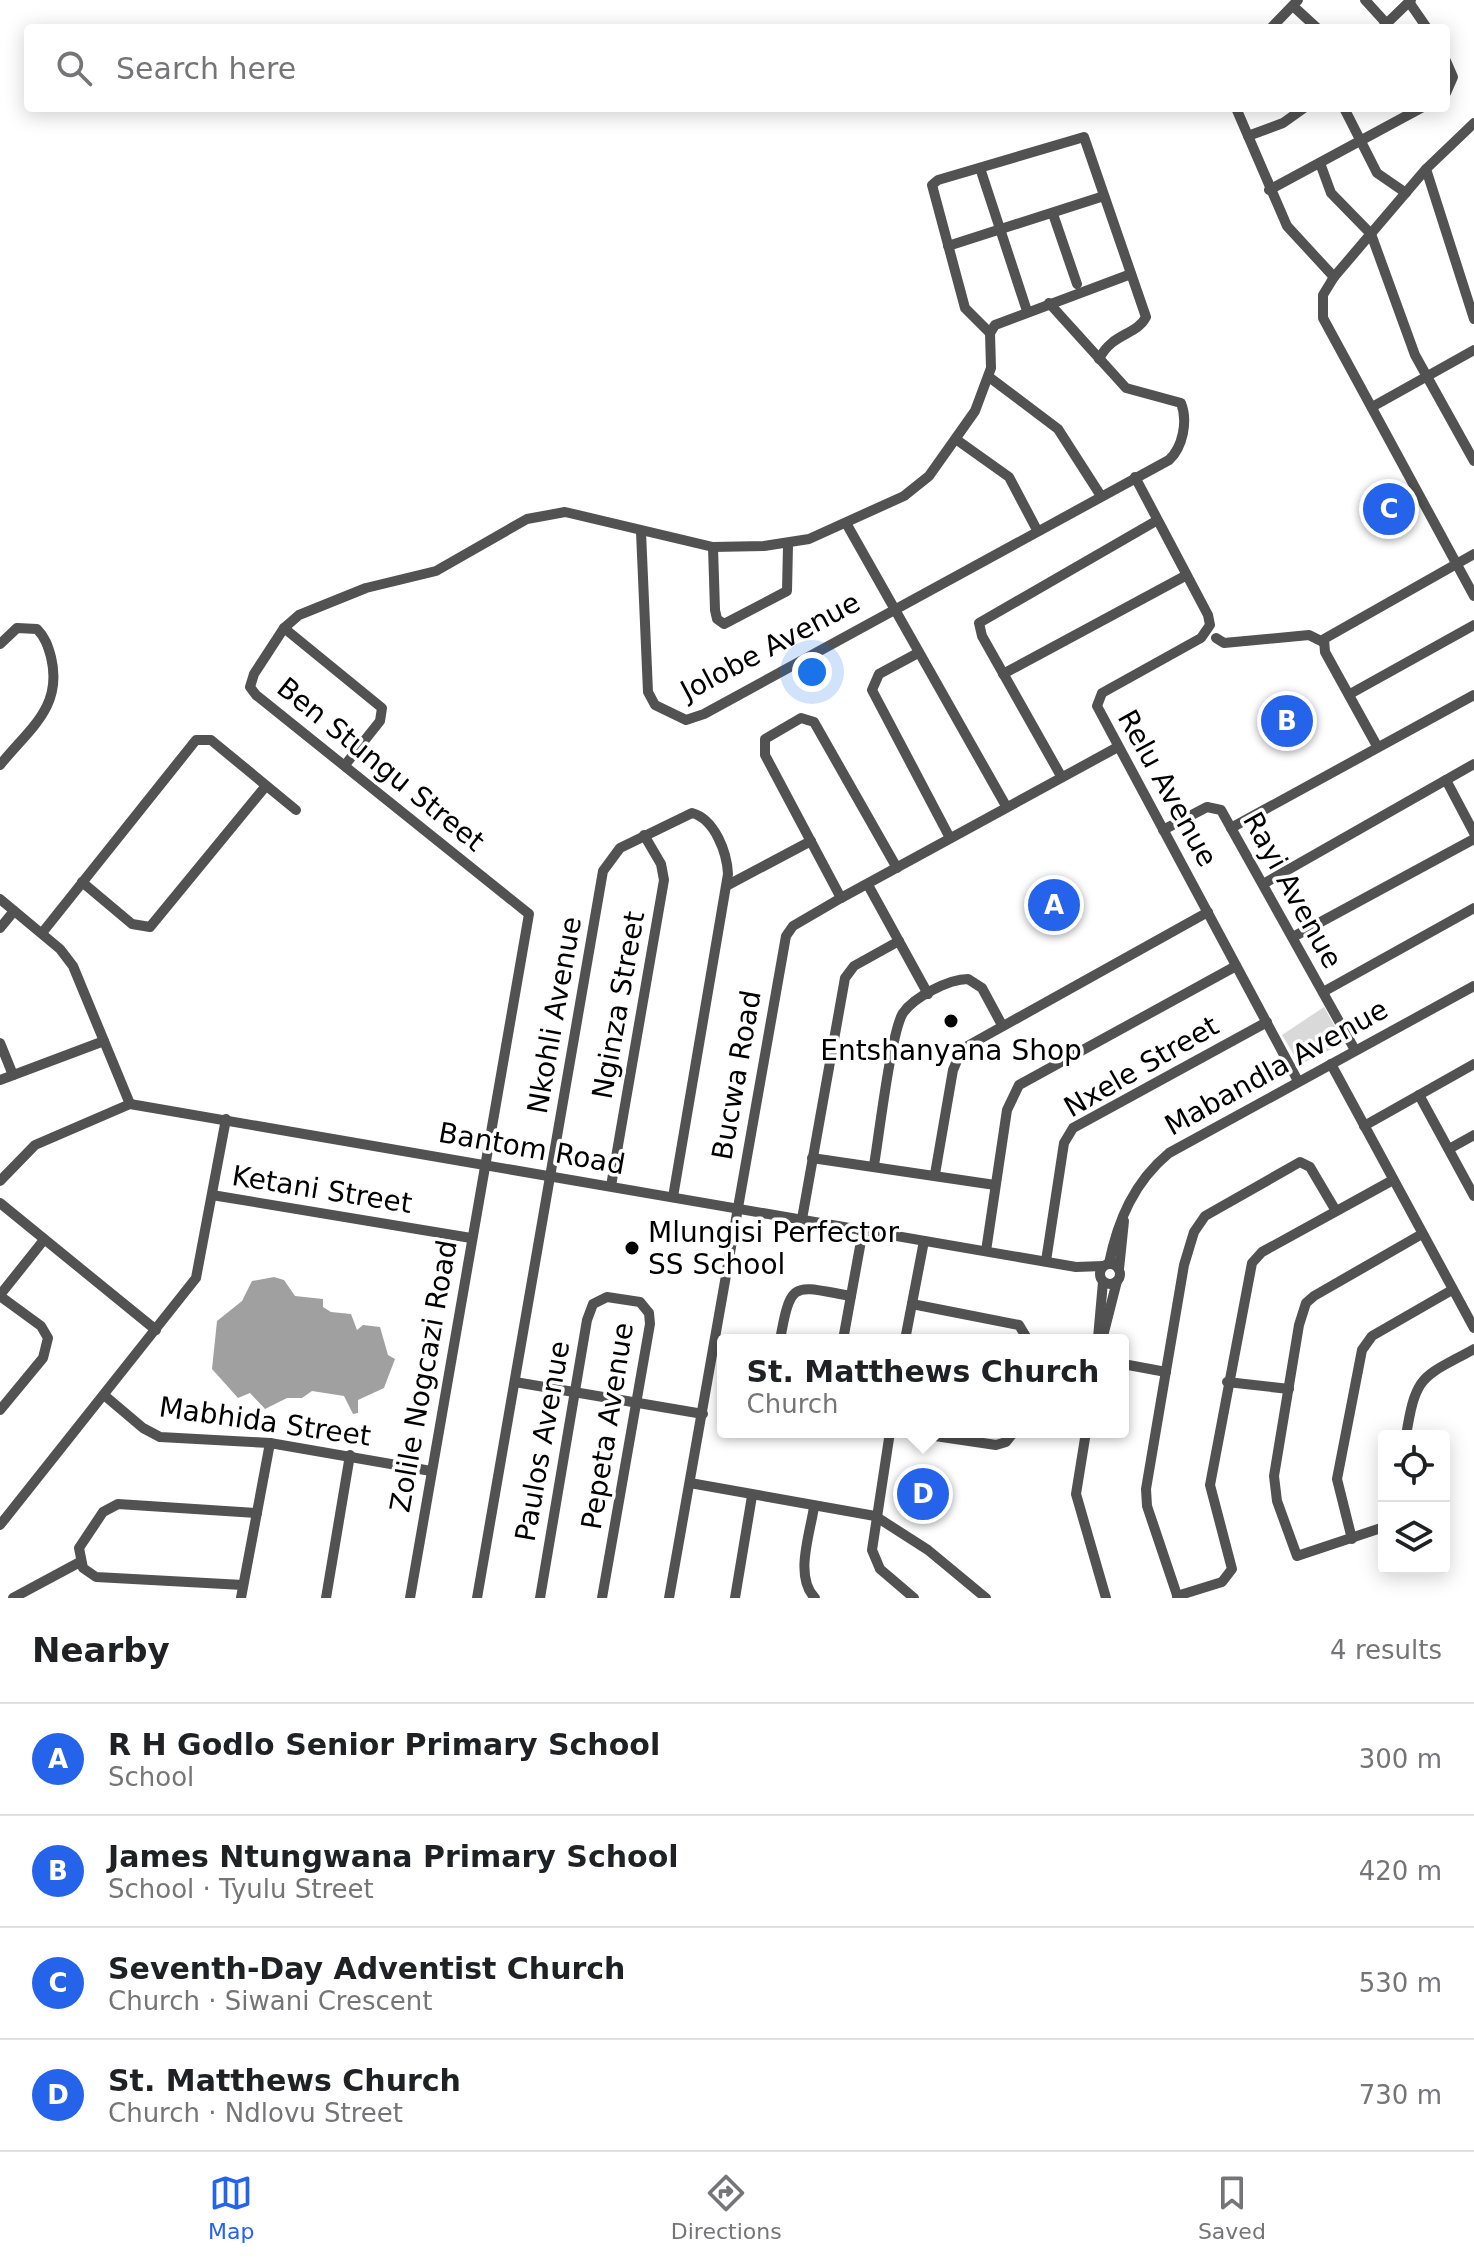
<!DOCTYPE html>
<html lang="en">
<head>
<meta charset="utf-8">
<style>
  body { margin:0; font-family:"DejaVu Sans",sans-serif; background:#f6f6f6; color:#202124 }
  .controls { position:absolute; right:24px; bottom:24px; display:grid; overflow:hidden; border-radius:8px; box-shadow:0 4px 20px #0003 }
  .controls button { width:72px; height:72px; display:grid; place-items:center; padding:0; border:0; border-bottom:2px solid #e0e0e0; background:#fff; color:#202124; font:40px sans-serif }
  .you { position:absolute; left:812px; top:672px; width:28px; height:28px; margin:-20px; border:6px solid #fff; border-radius:50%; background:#1a73e8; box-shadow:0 0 0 12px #1a73e833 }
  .badge { display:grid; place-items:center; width:52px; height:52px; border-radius:50%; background:#2563eb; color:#fff; font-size:26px; font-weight:700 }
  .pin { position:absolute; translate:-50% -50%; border:4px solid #fff; box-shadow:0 2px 8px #0006 }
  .popup { position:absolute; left:717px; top:1334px; width:412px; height:104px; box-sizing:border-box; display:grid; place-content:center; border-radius:8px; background:#fff; filter:drop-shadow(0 2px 6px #0005); font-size:26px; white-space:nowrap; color:#757577 }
  .popup b { font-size:30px; color:#202124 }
  .popup::after { content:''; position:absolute; left:50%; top:100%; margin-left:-16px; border:16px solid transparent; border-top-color:#fff }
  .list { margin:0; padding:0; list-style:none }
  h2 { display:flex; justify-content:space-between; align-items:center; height:104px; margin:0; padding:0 32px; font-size:34px }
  h2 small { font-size:26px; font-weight:400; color:#757577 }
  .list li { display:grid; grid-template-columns:52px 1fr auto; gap:24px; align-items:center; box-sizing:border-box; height:112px; padding:0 32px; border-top:2px solid #e0e0e0 }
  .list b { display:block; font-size:30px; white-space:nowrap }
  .list p { margin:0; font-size:26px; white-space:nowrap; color:#757577 }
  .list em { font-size:26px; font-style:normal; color:#757577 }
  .icon { flex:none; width:44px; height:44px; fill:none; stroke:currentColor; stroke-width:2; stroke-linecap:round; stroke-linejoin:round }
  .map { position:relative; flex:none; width:1474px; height:1598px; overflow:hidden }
  .search { position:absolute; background:#fff; box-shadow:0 4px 20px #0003; left:24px; right:24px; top:24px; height:88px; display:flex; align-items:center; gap:20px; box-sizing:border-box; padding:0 28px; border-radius:8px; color:#757577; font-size:30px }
  .sheet { height:552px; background:#fff }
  nav { display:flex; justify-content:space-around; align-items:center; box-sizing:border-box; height:112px; border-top:2px solid #e0e0e0; background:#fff; font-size:22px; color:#757577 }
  nav a { display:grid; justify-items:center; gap:4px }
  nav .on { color:#2563eb }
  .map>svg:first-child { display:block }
  .green { fill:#d9d9d9 }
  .water { fill:#a0a0a0 }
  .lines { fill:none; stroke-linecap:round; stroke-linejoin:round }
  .minor { stroke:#525252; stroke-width:10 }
  .poi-dot { fill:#000; stroke:#fff; stroke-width:3 }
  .labels { text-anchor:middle; stroke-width:7; stroke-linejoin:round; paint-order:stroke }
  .street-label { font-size:28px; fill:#000; stroke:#fff }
  .poi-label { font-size:28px; fill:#000; stroke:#fff }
</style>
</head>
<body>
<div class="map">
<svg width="1474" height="1598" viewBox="0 0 1474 1598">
  <rect width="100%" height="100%" fill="#fff"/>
  <polygon class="green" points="1324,1007 1342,1039 1336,1047 1305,1062 1297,1060 1282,1035"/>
  <polygon class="water" points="274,1277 284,1280 295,1296 323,1299 323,1307 331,1312 351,1314 357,1330 363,1325 380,1327 388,1355 395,1359 384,1388 358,1400 358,1413 353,1414 344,1396 312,1391 302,1398 287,1398 265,1409 250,1393 238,1398 212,1369 217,1321 242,1301 252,1281"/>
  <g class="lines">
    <g class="minor">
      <polyline points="1365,0 1386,23"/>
      <polyline points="1409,2 1427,28"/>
      <polyline points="1293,6 1317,28"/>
      <polyline points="1271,28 1298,0"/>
      <polyline points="1382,28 1411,0"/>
      <polyline points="1446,61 1453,77 1446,93"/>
      <polyline points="1236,108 1287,226 1334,277"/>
      <polyline points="1344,108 1377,173 1406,193"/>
      <polyline points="1474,123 1426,169 1334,277 1323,295 1323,318 1474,596"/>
      <polyline points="1248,136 1283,123 1304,108"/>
      <polyline points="1320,163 1331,193 1371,234 1415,355 1474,461"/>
      <polyline points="980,168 1027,311"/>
      <polyline points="1426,169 1474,319"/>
      <polyline points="1269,190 1421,108"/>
      <polyline points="1053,214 1077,284"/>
      <polyline points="948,246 1104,196"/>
      <path d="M990 333 965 308 932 185 938 180 1084 137 1146 317C1136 336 1113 332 1099 359"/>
      <polyline points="989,377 1058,429 1101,496"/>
      <polyline points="1372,407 1474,350"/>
      <polyline points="957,440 1009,477 1037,530"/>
      <polyline points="1135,477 1208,615 1210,625 1201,638 1102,693 1097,706 1298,1081"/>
      <polyline points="846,523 1006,806"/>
      <path d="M641 532 648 692 655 705 686 720 704 714 1169 460C1183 447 1188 421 1181 403L1126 388 1049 303"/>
      <polyline points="713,547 715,610 717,619 724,624 787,591 788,545"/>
      <polyline points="284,628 382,708 380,721 345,765"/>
      <polyline points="1216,638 1224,643 1309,635 1323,642"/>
      <path d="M0 644 17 628 37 629C45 637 48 646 51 657 63 707 30 728 0 765"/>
      <polyline points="918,653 879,674 872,690 950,838"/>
      <polyline points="1003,674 1185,576"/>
      <polyline points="1350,694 1474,625"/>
      <polyline points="1377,746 1325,652 1324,639 1474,554"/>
      <polyline points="1061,776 982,636 979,623 1156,521"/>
      <polyline points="1446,780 1474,833"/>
      <polyline points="1231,828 1474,695"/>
      <polyline points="1163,830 1207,807 1221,810 1355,1050"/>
      <polyline points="82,882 132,924 150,927 265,787"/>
      <polyline points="1263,884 1474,764"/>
      <polyline points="728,885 811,841"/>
      <polyline points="868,885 928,994"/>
      <polyline points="841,898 765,755 765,739 801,718 814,722 897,868"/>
      <polyline points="0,899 60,949 73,966 130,1104"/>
      <polyline points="0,928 14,911"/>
      <polyline points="42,933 196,740 211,740 296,810"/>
      <polyline points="1293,937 1474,839"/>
      <polyline points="1323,992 1474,908"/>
      <polyline points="0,1043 13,1075"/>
      <polyline points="1331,1064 1474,1328"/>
      <polyline points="0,1080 104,1041"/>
      <polyline points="1419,1095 1474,1196"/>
      <polyline points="1364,1126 1474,1064"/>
      <polyline points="1449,1149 1474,1135"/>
      <polyline points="812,1158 995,1185"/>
      <path d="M874 1165C879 1136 891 1032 903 1013 914 997 949 979 968 979L982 988 1002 1025"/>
      <polyline points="935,1174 953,1070 962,1049 1208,912"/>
      <polyline points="0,1181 35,1145 130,1104 1076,1267 1103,1266"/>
      <polyline points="611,1186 664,880 661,864 644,835"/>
      <polyline points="212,1195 471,1238"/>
      <polyline points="0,1203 156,1330"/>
      <polyline points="802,1219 845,978 854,966 899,941"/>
      <polyline points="986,1251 1007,1110 1019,1085 1236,966"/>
      <polyline points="1046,1261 1064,1143 1073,1128 1267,1022"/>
      <path d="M1109 1263C1118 1220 1134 1182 1169 1153L1474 986"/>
      <circle cx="1110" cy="1274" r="10"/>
      <polyline points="1119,1269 1124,1221"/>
      <polyline points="0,1295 43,1241"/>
      <polyline points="0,1296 41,1326 48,1338 43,1358 0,1410"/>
      <polyline points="912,1304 1019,1325 1028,1340"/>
      <polyline points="1098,1338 1103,1282"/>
      <path d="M780 1340C791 1278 794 1286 851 1296"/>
      <polyline points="843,1340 863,1230"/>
      <polyline points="905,1340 924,1241"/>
      <polyline points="1102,1340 1117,1281"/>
      <polyline points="1123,1364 1166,1372"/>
      <polyline points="515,1382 703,1414"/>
      <polyline points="1227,1382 1289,1389"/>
      <polyline points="104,1395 143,1428 160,1437 270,1443 431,1471"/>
      <polyline points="890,1432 872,1550 880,1569 914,1598"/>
      <polyline points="908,1432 996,1445 1006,1442 1014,1432"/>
      <polyline points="1086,1432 1076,1494 1106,1598"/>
      <path d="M1406 1436C1416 1373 1422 1378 1474 1349"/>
      <polyline points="690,1483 875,1516 928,1550 986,1598"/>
      <path d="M814 1507C810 1534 794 1577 815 1598"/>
      <polyline points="0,1525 196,1278 226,1119"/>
      <polyline points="1384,1527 1297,1556 1277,1501 1274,1476 1299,1325 1306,1303 1314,1296 1422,1234"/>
      <polyline points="1352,1539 1337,1479 1362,1350 1372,1336 1452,1290"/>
      <polyline points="243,1585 96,1577 83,1568 79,1548 103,1512 118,1504 257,1513"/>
      <polyline points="1177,1596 1222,1582 1232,1569 1210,1485 1252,1263 1262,1252 1393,1180"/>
      <polyline points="13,1598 80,1562"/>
      <polyline points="241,1598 270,1443"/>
      <polyline points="326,1598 350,1455"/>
      <polyline points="410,1598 529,914 256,695 250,687 254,674 284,628 299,615 366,588 436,571 527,519 565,512 713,547 764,546 809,539 904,496 929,476 975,411 991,368 990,333 995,325 1131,274"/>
      <path d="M477 1598 603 871 620 848 692 813C715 819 727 853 728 874L673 1197"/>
      <polyline points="540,1598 587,1320 593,1304 607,1297 640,1302 649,1313 650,1324 602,1598"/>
      <polyline points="669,1598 786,936 793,926 841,898 1116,748"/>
      <polyline points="735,1598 752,1496"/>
      <polyline points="1178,1598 1147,1506 1146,1489 1184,1265 1194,1232 1205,1216 1300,1162 1310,1167 1336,1211"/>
    </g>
  </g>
  <g class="poi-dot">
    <circle cx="951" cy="1021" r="8"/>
    <circle cx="632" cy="1248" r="8"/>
  </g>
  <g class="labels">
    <g class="street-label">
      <text transform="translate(770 646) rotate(-28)" y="10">Jolobe Avenue</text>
      <text transform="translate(381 764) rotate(39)" y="10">Ben Stungu Street</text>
      <text transform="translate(1168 788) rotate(61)" y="10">Relu Avenue</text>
      <text transform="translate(1293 890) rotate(61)" y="10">Rayi Avenue</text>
      <text transform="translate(618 1005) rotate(-80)" y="10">Nginza Street</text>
      <text transform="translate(554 1015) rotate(-80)" y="10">Nkohli Avenue</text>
      <text transform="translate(1141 1066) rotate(-30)" y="10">Nxele Street</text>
      <text transform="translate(1276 1067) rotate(-29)" y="10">Mabandla Avenue</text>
      <text transform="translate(736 1075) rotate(-80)" y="10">Bucwa Road</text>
      <text transform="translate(532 1148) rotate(10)" y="10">Bantom Road</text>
      <text transform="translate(322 1189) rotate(9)" y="10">Ketani Street</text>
      <text transform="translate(423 1376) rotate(-80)" y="10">Zolile Nogcazi Road</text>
      <text transform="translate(265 1421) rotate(8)" y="10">Mabhida Street</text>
      <text transform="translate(607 1426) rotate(-81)" y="10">Pepeta Avenue</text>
      <text transform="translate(542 1441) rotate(-80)" y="10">Paulos Avenue</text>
    </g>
    <g class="poi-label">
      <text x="951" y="1060">Entshanyana Shop</text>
      <text x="648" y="1242" text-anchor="start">Mlungisi Perfector<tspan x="648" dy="32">SS School</tspan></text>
    </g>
  </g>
</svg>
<div class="controls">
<button><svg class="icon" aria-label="locate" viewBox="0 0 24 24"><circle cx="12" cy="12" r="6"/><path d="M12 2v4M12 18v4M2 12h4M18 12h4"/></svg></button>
<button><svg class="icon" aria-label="layers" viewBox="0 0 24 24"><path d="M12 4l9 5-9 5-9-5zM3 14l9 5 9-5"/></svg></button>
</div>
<div class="you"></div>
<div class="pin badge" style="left:1054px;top:905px">A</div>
<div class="pin badge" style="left:1287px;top:721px">B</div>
<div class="pin badge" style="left:1389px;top:509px">C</div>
<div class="pin badge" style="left:923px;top:1494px">D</div>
<div class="popup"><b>St. Matthews Church</b>Church</div>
<div class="search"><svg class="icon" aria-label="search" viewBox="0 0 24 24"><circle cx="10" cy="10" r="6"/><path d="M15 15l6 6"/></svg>Search here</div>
</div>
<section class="sheet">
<h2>Nearby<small>4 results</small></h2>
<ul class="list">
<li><span class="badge">A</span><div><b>R H Godlo Senior Primary School</b><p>School</p></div><em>300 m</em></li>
<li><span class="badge">B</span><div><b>James Ntungwana Primary School</b><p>School · Tyulu Street</p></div><em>420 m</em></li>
<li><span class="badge">C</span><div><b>Seventh-Day Adventist Church</b><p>Church · Siwani Crescent</p></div><em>530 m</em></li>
<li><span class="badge">D</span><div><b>St. Matthews Church</b><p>Church · Ndlovu Street</p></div><em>730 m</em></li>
</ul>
</section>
<nav>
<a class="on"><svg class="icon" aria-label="map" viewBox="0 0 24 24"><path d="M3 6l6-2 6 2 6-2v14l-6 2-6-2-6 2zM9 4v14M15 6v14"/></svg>Map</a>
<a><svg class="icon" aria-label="directions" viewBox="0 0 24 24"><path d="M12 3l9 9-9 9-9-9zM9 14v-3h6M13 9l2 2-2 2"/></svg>Directions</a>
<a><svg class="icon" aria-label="saved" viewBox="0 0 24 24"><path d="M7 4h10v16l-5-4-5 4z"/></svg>Saved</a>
</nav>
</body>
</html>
